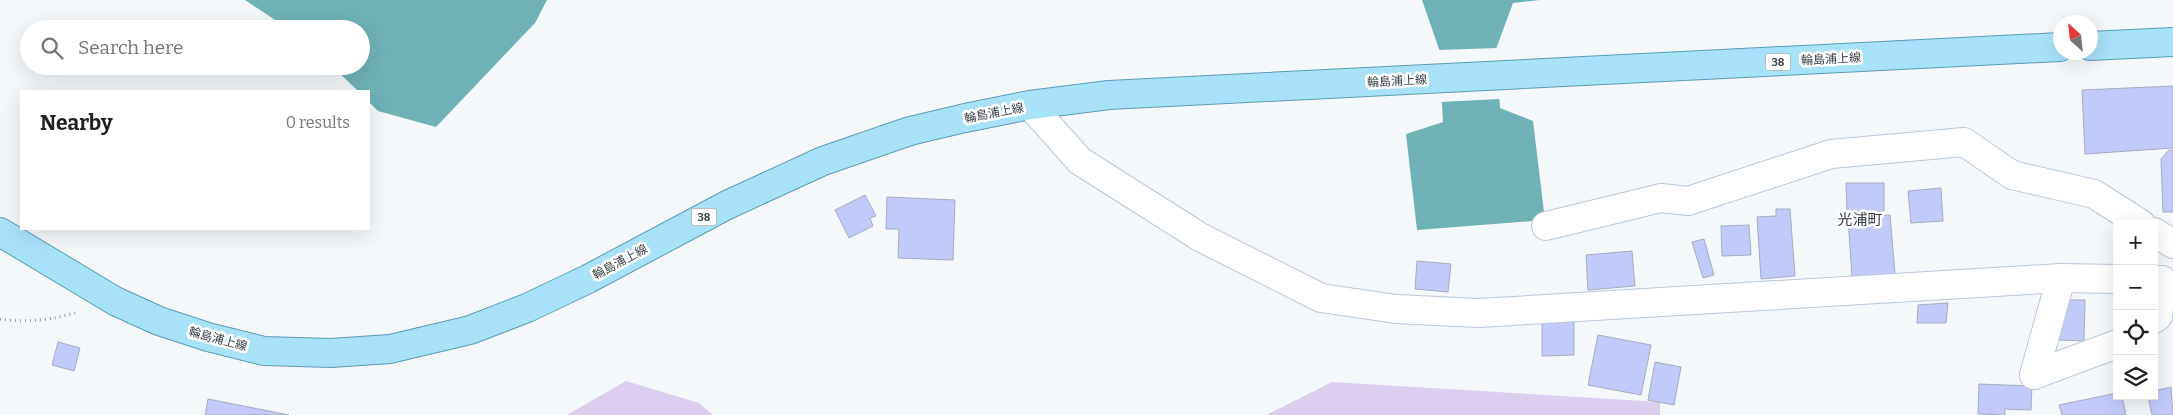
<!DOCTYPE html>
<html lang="en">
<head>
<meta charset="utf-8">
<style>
  body { margin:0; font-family:Bitter,"Noto Sans JP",serif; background:#f6f6f6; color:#202124 }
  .controls { position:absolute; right:15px; bottom:15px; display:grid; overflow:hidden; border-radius:0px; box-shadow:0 5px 20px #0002 }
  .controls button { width:45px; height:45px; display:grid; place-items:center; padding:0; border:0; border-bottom:1px solid #e0e0e0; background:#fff; color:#202124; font:25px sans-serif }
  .compass { position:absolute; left:2053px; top:15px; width:45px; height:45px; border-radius:50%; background:#fff; box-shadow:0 5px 20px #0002; rotate:333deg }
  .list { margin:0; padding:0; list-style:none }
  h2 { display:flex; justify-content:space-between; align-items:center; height:65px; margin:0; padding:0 20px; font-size:21px }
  h2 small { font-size:16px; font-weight:400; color:#757577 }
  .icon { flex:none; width:28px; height:28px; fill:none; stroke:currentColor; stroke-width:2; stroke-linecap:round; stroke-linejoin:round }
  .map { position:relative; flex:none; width:2173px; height:415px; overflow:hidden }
  .search { position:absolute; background:#fff; box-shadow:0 5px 20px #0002; left:20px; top:20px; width:350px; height:55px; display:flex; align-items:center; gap:12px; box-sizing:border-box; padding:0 18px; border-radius:28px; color:#757577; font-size:19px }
  .panel { position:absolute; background:#fff; box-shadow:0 5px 20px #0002; left:20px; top:90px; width:350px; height:140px; border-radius:0px }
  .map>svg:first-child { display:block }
  .green { fill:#dbceef }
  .water { fill:#6eb2b6 }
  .pier { fill:#f4f8fb }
  .building { fill:#c2cafc; stroke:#a6aabe }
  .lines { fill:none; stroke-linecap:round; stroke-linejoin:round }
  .minor-casing { stroke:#b9c8da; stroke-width:30 }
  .primary-casing { stroke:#5b9bb7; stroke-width:30 }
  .path { stroke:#969ba0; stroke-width:3; stroke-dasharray:1 4; stroke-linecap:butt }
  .minor { stroke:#fff; stroke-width:28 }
  .primary { stroke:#a8e2f9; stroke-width:28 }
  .labels { text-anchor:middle; stroke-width:5; stroke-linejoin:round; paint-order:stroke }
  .shield { fill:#fff; stroke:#73777d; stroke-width:1 }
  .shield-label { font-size:11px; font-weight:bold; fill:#373d45 }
  .street-label { font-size:12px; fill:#373d45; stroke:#fff }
  .quarter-label { font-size:15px; fill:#373d45; stroke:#fff }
</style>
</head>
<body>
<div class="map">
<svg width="2173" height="415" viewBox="0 0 2173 415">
  <rect width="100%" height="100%" fill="#f4f8fb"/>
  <g class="green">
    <polygon points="626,381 699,403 713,415 567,415"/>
    <polygon points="1332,382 1660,402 1660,415 1266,415"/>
  </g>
  <g class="water">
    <polygon points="245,0 547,0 535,23 436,127 378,111 369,102 369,91 358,91 332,66 361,66 361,29 289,29"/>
    <polygon points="1422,0 1540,0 1513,3 1496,49 1500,108 1533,121 1545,220 1417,230 1406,134 1443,122 1439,49"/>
  </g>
  <polygon class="pier" points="1498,48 1500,99 1440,102 1437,50"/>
  <g class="building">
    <polygon points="2173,86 2173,148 2085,154 2082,90"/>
    <polygon points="2169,150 2173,150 2173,212 2163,212 2161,159"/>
    <polygon points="1846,183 1884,183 1884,211 1847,212"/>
    <polygon points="1941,188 1943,221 1911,223 1908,191"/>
    <polygon points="865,195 876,216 870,218 873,226 849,238 835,210"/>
    <polygon points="887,197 955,200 953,260 898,258 899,229 886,229"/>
    <polygon points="1776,209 1790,209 1795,276 1761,279 1757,217 1776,216"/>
    <polygon points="1890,215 1895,274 1852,277 1848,218"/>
    <polygon points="1749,225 1751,255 1722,256 1721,226"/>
    <polygon points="1704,239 1714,275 1703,278 1692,242"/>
    <polygon points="1632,251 1635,286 1588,290 1586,255"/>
    <polygon points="1417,261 1451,264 1448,292 1415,289"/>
    <polygon points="2061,300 2085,300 2084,341 2059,340"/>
    <polygon points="1948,303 1946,323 1917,323 1918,305"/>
    <polygon points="1574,320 1574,355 1542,356 1542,321"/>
    <polygon points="1598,335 1651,345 1641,395 1588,385"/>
    <polygon points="58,342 80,348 74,371 52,365"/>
    <polygon points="1655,362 1681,367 1674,405 1648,400"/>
    <polygon points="1979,384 2032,386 2031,410 2005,409 2005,415 1978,414"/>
    <polygon points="2171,387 2173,415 2152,415 2148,396 2154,396 2154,391"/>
    <polygon points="2117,393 2117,396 2122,396 2126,415 2062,415 2059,405"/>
    <polygon points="208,399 289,415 205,415"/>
  </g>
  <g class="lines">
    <g class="minor-casing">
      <g id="minor">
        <polyline points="1030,105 1080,161 1200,237 1321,298 1396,309 1479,313 2061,278 2117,279"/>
        <polyline points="1546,226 1661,198 1688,201 1831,154 1964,142 2012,175 2094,194 2141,224"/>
        <polyline points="2154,232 2173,244"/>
        <polyline points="2154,319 2158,316 2162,280"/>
        <polyline points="2034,375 2061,278"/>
        <polyline points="2034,375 2117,344"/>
      </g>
    </g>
    <g class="primary-casing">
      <g id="primary">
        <polyline points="2090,46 2173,42"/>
        <polyline points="0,232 115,301 159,321 208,337 264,351 331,353 390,349 470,330 527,308 588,279 727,205 823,161 910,131 965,118 1030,105 1109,95 2060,47"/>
      </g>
    </g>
    <path class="path" d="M0 319C26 323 53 320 78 312"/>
    <use href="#minor" class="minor"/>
    <use href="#primary" class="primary"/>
  </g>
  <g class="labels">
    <g class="shield">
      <rect x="1765.5" y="53.5" width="25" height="17" rx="4"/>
      <rect x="691.5" y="208.5" width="25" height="17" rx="4"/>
    </g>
    <g class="shield-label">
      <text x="1778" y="66">38</text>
      <text x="704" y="221">38</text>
    </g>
    <g class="street-label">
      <text transform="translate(1831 59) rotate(-3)" y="4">輪島浦上線</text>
      <text transform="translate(1397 81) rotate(-3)" y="4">輪島浦上線</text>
      <text transform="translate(994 113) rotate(-11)" y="4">輪島浦上線</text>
      <text transform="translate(620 262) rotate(-28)" y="4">輪島浦上線</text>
      <text transform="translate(218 339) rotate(15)" y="4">輪島浦上線</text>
    </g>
    <g class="quarter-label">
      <text x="1860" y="225">光浦町</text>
    </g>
  </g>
</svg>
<div class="controls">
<button>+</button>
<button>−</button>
<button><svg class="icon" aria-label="locate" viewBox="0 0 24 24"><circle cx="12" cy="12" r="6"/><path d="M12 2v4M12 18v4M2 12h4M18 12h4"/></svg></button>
<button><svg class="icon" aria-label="layers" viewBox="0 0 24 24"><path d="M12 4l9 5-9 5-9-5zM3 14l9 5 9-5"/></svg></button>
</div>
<svg class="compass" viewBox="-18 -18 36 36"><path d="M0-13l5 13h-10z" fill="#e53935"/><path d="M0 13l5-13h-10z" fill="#757577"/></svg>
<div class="search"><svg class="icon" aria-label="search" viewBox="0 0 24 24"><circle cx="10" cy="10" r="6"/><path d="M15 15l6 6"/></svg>Search here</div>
<section class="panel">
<h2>Nearby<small>0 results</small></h2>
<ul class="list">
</ul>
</section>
</div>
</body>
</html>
